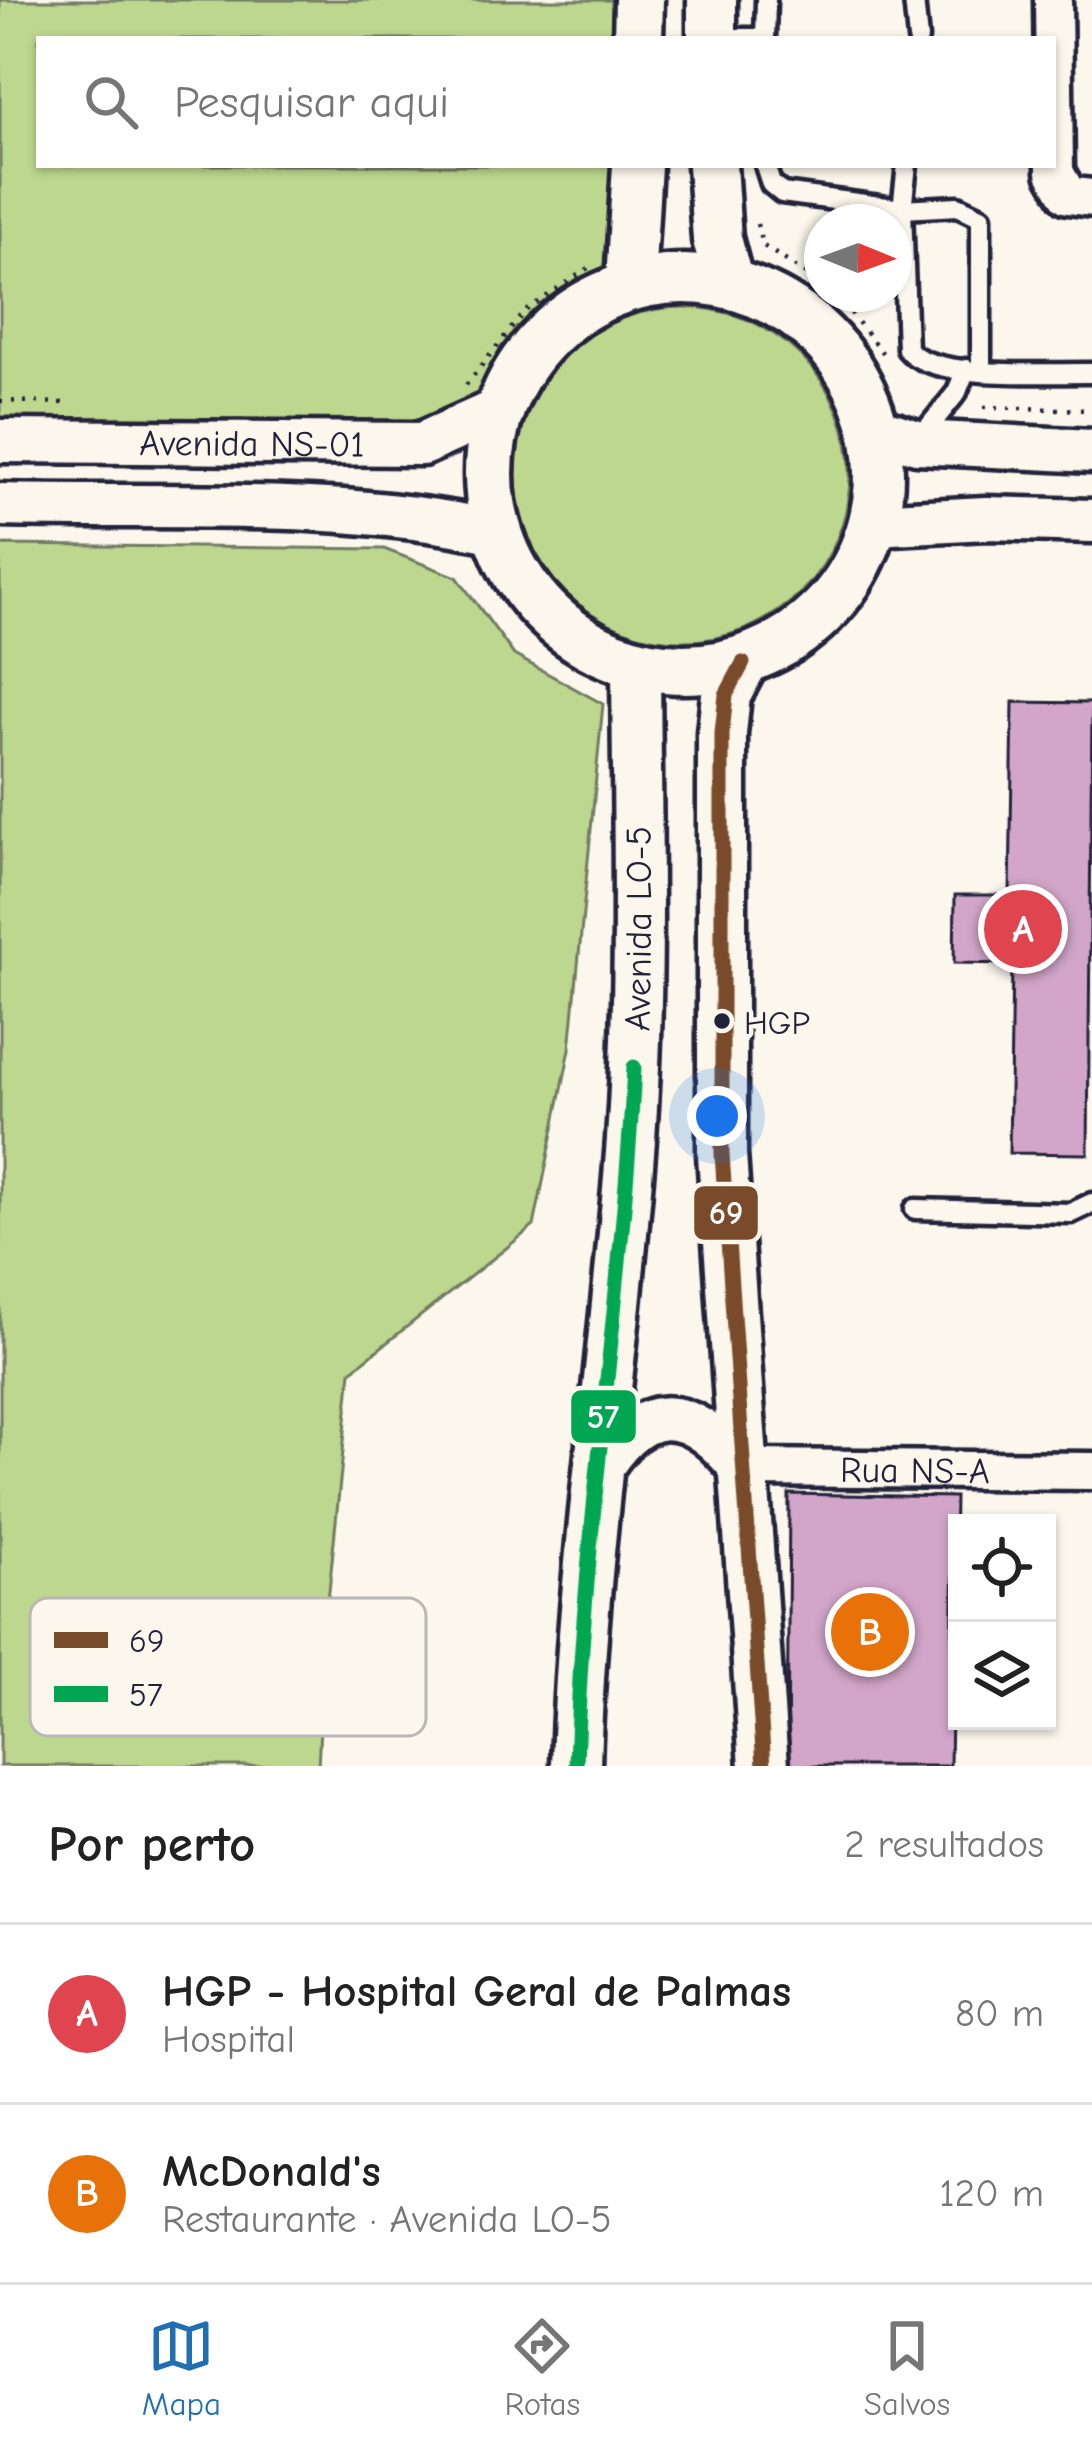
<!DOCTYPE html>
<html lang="pt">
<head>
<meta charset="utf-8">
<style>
  body { margin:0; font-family:"Comic Neue",sans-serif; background:#f2f2f2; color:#222 }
  .controls { position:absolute; right:36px; bottom:36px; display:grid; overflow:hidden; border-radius:0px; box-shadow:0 3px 9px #0004 }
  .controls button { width:108px; height:108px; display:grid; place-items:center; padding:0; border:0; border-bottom:3px solid #e0e0e0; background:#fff; color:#222; font:60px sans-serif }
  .compass { position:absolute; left:804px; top:204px; width:108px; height:108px; border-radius:50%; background:#fff; box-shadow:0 3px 9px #0004; rotate:91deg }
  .you { position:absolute; left:717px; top:1116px; width:42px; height:42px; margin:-30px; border:9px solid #fff; border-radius:50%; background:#1a73e8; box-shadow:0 0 0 18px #1a73e833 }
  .badge { display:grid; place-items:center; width:78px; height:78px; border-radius:50%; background:#1f6fb2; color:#fff; font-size:39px; font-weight:700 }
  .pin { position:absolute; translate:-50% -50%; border:6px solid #fff; box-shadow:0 3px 12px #0006 }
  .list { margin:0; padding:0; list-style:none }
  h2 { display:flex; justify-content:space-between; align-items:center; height:156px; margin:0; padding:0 48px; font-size:51px }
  h2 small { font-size:39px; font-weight:400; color:#767676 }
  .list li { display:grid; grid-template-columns:78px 1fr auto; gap:36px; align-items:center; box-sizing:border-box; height:180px; padding:0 48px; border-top:3px solid #e0e0e0 }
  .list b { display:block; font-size:45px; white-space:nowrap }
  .list p { margin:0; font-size:39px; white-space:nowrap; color:#767676 }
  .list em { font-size:39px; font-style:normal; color:#767676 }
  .icon { flex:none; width:66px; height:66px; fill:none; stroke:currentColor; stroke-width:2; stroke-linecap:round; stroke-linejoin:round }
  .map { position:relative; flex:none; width:1092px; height:1766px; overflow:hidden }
  .search { position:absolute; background:#fff; box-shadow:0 3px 9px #0004; left:36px; right:36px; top:36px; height:132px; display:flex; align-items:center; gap:30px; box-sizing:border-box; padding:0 42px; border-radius:0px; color:#767676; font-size:45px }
  .sheet { height:516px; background:#fff }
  nav { display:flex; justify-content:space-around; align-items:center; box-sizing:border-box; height:168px; border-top:3px solid #e0e0e0; background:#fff; font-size:33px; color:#767676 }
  nav a { display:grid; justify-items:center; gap:6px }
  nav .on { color:#1f6fb2 }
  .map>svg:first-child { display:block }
  .green { fill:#bdd78e; stroke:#707c64; stroke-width:3 }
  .building { fill:#d3a6c9; stroke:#22223b; stroke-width:3 }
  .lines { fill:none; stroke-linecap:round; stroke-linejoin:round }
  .service-casing { stroke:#22223b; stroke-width:27 }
  .minor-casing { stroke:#22223b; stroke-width:45 }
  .tertiary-casing { stroke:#22223b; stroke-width:51 }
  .secondary-casing { stroke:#22223b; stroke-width:57 }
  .path { stroke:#22223b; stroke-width:4.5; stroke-dasharray:3 9; stroke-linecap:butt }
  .service { stroke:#fbf7ec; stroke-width:18 }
  .minor { stroke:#fbf7ec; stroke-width:36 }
  .tertiary { stroke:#fbf7ec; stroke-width:42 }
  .secondary { stroke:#fbf7ec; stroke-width:48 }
  .bus-1-casing { stroke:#fbf7ec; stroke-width:24 }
  .bus-2-casing { stroke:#fbf7ec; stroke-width:24 }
  .bus-1 { stroke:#7a4b2a; stroke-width:15 }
  .bus-2 { stroke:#00a651; stroke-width:15 }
  .bus-dot { fill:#22223b; stroke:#fbf7ec; stroke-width:4.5 }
  .labels { text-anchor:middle; stroke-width:9; stroke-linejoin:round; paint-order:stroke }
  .bus-label { font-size:33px; fill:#22223b; stroke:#fbf7ec; text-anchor:start }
  .street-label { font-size:36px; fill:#22223b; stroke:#fbf7ec }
  .key { fill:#fbf7ec; stroke:#bab7b7; stroke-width:3 }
  .key-label { font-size:33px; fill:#22223b }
  .line-badge { stroke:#fbf7ec; stroke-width:4.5 }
  .badge-label { font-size:33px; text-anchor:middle; font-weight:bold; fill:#fff }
</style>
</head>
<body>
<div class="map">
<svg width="1092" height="1766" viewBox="0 0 1092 1766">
  <rect width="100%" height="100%" fill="#fbf7ec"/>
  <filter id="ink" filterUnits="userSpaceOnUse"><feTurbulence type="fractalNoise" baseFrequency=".00833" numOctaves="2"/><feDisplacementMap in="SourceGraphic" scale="24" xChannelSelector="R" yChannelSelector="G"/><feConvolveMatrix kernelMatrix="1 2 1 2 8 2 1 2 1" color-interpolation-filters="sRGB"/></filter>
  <g filter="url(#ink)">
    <g class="green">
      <polygon points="0,0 659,0 658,39 39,39 39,165 657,165 630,283 550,329 498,410 422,444 0,441"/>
      <circle cx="683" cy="474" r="167"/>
      <polygon points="0,545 384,549 457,577 514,655 603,704 570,1049 534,1226 351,1371 325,1631 318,1766 0,1766"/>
    </g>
    <g class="building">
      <polygon points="1013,702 1092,703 1088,1154 1009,1153 1012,964 954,963 955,895 1010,895"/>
      <polygon points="789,1494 955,1497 950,1766 787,1766"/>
    </g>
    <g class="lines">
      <g class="service-casing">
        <g id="service">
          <polyline points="914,0 918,39"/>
          <polyline points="716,38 765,38"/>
          <polyline points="765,39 766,0"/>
          <path d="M765 165 771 184 782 193 902 209 907 349C933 381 1050 372 1092 373"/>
          <polyline points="907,165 902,209 958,206 981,217 981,370"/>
          <polyline points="919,439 957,392 966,369"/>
          <polyline points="915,1209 1071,1213 1092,1203"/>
        </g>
      </g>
      <g class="minor-casing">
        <g id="minor">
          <polyline points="1053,0 1055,172 1068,195 1092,198"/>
          <path id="s1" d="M741 1468 1092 1471"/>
        </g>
      </g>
      <g class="tertiary-casing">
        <g id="tertiary">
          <polyline points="874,428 917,442 1092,451"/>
          <path id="s2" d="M0 441 422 444 498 410"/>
          <path d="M0 505C161 509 339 497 496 532"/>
          <polyline points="873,524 986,518 1092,521"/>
          <path d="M596 1476C641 1401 686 1400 741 1468"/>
        </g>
      </g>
      <g class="secondary-casing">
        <g id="secondary">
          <polyline points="638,39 639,0"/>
          <polyline points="712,39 712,0"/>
          <polyline points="712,165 717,239 728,280"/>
          <circle cx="684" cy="474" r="195"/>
          <polyline points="630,283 637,165"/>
          <polyline points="743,663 726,695 722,733 722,1154 764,1766"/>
          <path id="s3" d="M576 1766C582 1556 616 1349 631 1139 642 982 637 824 636 666"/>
        </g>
      </g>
      <g class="path">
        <polyline points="757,224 762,245 822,284"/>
        <polyline points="836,294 884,355"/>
        <polyline points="466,385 525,311 591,266"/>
        <polyline points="0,401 66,403"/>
        <polyline points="984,407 1092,410"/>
      </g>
      <use href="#service" class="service"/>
      <use href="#minor" class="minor"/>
      <use href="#tertiary" class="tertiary"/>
      <use href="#secondary" class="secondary"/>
      <g class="bus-1-casing">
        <polyline id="bus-1" points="743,663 726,695 722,733 722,1154 764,1766"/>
      </g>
      <g class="bus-2-casing">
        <path id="bus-2" d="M576 1766C583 1532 622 1300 634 1067"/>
      </g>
      <use href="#bus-1" class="bus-1"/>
      <use href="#bus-2" class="bus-2"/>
    </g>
  </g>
  <circle class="bus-dot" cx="722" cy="1021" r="10"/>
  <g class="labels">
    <g class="bus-label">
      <text x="744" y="1034">HGP</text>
    </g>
    <g class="street-label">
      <text dy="13" stroke="none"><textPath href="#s2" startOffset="252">Avenida NS-01</textPath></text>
      <text dy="13" stroke="none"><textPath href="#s3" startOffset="840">Avenida LO-5</textPath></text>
      <text dy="13" stroke="none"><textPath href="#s1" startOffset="174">Rua NS-A</textPath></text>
    </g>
  </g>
  <rect x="30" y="1598" width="396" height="138" rx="18" class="key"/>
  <rect x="54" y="1632" width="54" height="16" fill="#7a4b2a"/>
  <rect x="54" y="1686" width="54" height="16" fill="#00a651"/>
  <g class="key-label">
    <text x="129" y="1652">69</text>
    <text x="129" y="1706">57</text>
  </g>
  <g class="line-badge">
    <rect x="692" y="1184" width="68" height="58" rx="12" fill="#7a4b2a"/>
    <rect x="569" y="1388" width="69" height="57" rx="12" fill="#00a651"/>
  </g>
  <g class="badge-label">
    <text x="726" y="1224">69</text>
    <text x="603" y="1428">57</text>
  </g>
</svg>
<div class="controls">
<button><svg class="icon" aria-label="locate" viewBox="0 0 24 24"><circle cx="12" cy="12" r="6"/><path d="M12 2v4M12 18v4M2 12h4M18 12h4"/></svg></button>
<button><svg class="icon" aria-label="layers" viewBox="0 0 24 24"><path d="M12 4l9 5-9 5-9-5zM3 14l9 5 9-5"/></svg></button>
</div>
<svg class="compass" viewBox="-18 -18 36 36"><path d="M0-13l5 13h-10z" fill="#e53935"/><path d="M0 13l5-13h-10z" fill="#767676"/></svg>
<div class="you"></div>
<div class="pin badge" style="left:1023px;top:929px;background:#e0444e">A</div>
<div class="pin badge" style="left:870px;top:1632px;background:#e8710a">B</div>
<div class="search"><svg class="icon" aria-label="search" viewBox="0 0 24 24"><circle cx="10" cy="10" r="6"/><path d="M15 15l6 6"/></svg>Pesquisar aqui</div>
</div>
<section class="sheet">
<h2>Por perto<small>2 resultados</small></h2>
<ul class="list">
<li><span class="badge" style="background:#e0444e">A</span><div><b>HGP - Hospital Geral de Palmas</b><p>Hospital</p></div><em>80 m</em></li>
<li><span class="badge" style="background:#e8710a">B</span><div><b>McDonald's</b><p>Restaurante · Avenida LO-5</p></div><em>120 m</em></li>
</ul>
</section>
<nav>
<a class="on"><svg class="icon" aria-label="map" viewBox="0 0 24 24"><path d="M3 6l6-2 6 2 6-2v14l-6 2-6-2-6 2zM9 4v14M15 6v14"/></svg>Mapa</a>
<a><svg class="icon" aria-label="directions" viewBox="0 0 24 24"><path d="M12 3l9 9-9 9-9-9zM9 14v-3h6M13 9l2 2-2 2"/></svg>Rotas</a>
<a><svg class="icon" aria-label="saved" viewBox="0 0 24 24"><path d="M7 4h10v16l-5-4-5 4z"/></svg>Salvos</a>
</nav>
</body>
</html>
